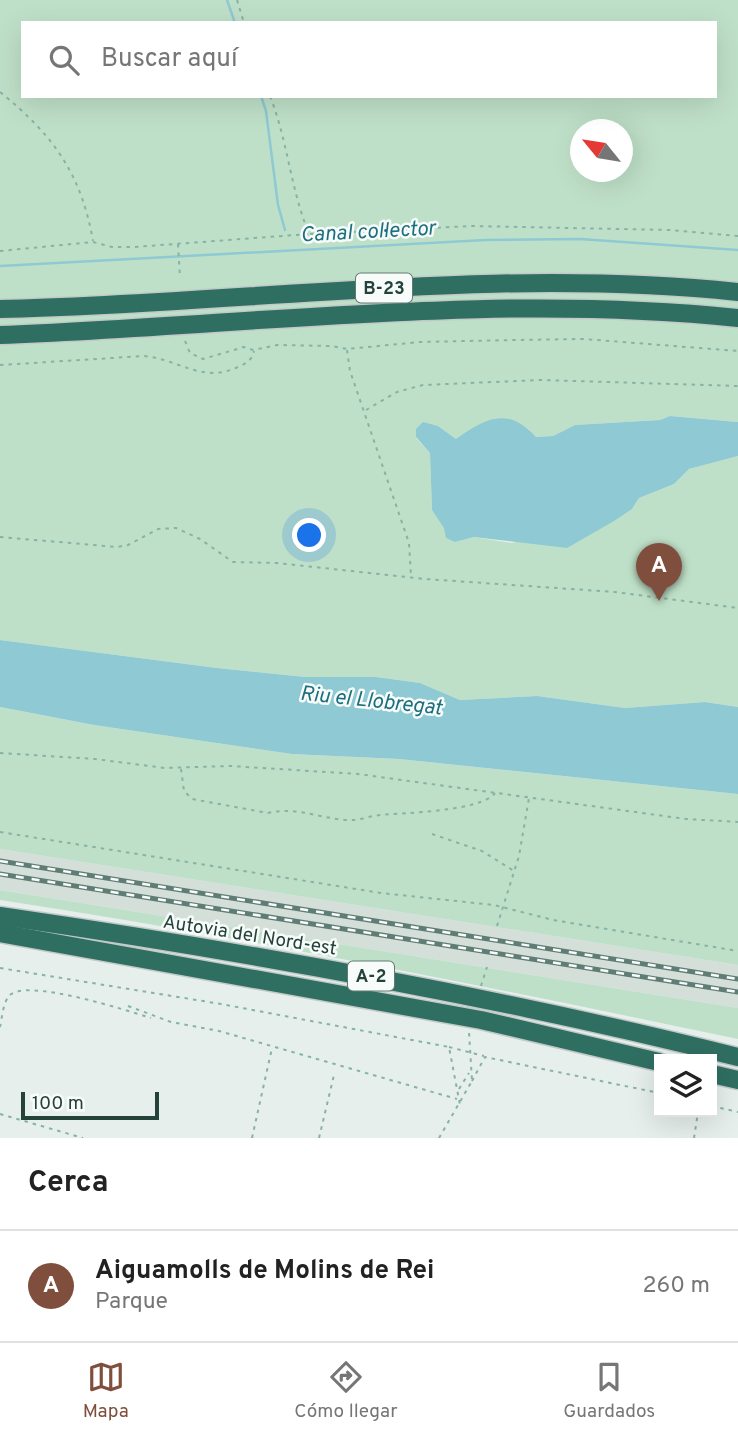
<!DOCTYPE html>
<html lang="es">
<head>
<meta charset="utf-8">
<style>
  body { margin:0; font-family:Overpass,sans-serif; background:#f6f6f6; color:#222 }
  .controls { position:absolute; right:21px; bottom:21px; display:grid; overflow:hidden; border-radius:0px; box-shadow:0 7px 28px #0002 }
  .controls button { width:63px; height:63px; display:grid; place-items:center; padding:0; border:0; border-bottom:2px solid #e0e0e0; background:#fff; color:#222; font:35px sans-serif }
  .compass { position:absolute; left:570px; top:119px; width:63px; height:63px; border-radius:50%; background:#fff; box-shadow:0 7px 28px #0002; rotate:300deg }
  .scale { position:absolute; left:21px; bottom:18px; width:138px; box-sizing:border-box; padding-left:7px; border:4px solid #24423a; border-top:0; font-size:19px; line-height:24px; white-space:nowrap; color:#24423a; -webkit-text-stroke:5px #f7fbf9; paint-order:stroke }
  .you { position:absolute; left:310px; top:536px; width:24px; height:24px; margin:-18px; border:5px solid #fff; border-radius:50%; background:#1a73e8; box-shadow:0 0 0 10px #1a73e833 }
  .badge { display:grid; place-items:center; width:46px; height:46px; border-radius:50%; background:#804e3d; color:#fff; font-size:23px; font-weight:700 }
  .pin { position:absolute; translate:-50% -58px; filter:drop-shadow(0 2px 4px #0008) }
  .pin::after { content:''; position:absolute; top:37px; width:24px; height:21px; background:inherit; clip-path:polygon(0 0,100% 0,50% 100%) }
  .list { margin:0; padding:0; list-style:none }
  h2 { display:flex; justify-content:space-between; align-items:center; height:91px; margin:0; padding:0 28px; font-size:30px }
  h2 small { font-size:23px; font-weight:400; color:#767676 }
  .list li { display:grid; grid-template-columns:46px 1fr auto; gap:21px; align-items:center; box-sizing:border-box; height:112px; padding:0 28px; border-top:2px solid #e0e0e0 }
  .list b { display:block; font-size:26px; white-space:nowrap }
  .list p { margin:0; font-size:23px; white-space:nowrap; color:#767676 }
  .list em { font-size:23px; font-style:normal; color:#767676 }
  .icon { flex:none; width:38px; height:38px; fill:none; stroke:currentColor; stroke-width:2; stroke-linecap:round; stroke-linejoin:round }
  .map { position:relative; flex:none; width:738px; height:1138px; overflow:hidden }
  .search { position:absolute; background:#fff; box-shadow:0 7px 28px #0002; left:21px; right:21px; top:21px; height:77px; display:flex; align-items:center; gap:18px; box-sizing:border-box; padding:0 24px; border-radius:0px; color:#767676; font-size:26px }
  .sheet { height:203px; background:#fff }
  nav { display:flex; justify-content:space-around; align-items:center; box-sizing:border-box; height:98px; border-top:2px solid #e0e0e0; background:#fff; font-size:19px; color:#767676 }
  nav a { display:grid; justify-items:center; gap:4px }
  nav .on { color:#804e3d }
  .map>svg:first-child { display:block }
  .built { fill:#d4dfda }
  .green { fill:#bfe0c8; fill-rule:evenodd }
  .water { fill:#8ec9d4 }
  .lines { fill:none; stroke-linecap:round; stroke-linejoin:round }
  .stream { stroke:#8ec9d4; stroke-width:2.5 }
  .highway-casing { stroke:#c2cac8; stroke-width:21 }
  .path { stroke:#86b3a5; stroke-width:2; stroke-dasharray:3.5 5; stroke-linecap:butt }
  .highway { stroke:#2f6f62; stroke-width:18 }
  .rail-casing { stroke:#5f7d75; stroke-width:5 }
  .rail { stroke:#f7fbf9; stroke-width:2.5; stroke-dasharray:8; stroke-linecap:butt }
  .labels { text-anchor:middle; stroke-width:5; stroke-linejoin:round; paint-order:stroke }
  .shield { fill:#f7fbf9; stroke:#637a73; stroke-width:2 }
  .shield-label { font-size:18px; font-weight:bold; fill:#24423a }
  .street-label { font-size:19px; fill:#24423a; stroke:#f7fbf9 }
  .water-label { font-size:21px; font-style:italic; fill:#1c6f80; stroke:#f7fbf9 }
</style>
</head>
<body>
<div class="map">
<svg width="738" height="1138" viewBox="0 0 738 1138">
  <rect width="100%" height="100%" fill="#e6efeb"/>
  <polygon class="built" points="0,849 738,965 738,1008 0,890"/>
  <g class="green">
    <path d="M0 0H738V422L670 416 660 420 575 425 553 436 536 437 528 429 456 439 438 426 416 438 430 453 432 510 455 542 474 537 512 543 632 509 639 498 674 484 689 469 738 456V707L705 702 625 708 537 696 460 700 420 683 376 677H305L217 668 0 640ZM23 23H715V96H23ZM580 130H622V172H580Z"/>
    <polygon points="0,707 94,725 292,754 399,759 738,794 738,965 0,849"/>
    <path d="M0 890 738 1008V1039C493 988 247 937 0 900Z"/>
  </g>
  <g class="water">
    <path d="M670 416 738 422V456L689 469 674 484 639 498 632 509 614 521 567 548 474 537 455 542 446 538 444 528 432 510 430 453 416 437V429L423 422 438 426 456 439C486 418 507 406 536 437L553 436 575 425 660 420Z"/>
    <polygon points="0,640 217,668 305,677 376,677 420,683 460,700 537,696 625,708 705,702 738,707 738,794 399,759 292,754 94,725 0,707"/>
  </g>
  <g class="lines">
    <g class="stream">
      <polyline points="227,0 235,23"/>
      <polyline points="261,96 266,111 278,205 285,230"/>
      <polyline points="0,266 485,240 580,239 738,250"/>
    </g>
    <g class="highway-casing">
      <g id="highway">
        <path d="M0 309C246 304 492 266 738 292"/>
        <path d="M0 335C246 326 492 292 738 318"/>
        <path d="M0 916C248 952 495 996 738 1057"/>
        <polyline points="0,933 481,1020 659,1062"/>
        <polyline points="712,1074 738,1080"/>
      </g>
    </g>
    <g class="path">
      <polyline points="237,0 244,23"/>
      <path d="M0 92C53 135 81 173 93 241"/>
      <polyline points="310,234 471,226 670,230 738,236"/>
      <polyline points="178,244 180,277"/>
      <path d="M0 251 93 242 112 247H134L309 234C290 187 288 142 270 96"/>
      <polyline points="185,341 190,353 203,359 244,347 253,350 277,345 332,346 347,349 420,342 514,340 584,339 738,351"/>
      <polyline points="347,350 350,371 409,543 411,576"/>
      <path d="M0 365 144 356C179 359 203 385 240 366 247 363 252 360 254 351"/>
      <polyline points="366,410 397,392 423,385 541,380 738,386"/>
      <polyline points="0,537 117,547 128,545 158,529 176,528 200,539 233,562 277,563 425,579 615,592 738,608"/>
      <polyline points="0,753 95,759 165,768 231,766 358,774 686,819 738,822"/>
      <path d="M181 769 184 791 192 799 268 813C296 806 321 819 348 820 359 821 369 816 380 815 403 813 483 811 495 793"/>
      <polyline points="0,832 381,893 494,905 553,920 738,951"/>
      <polyline points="432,834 482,851 514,871"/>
      <polyline points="497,926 519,856 529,798"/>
      <polyline points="0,968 221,1004 449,1047 460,1105"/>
      <polyline points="481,986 487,967"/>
      <polyline points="128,1006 171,1022 219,1031 457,1099"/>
      <path d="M0 1027C2 1018 3 1003 9 996 25 977 128 1011 151 1018"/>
      <polyline points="449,1047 484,1056"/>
      <polyline points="472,1081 485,1057 659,1093"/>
      <polyline points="459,1089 469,1073"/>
      <polyline points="712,1106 738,1112"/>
      <polyline points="0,1114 83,1138"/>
      <polyline points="252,1138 272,1048"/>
      <polyline points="319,1138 334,1075"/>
      <polyline points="439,1138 472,1081 469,1032"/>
      <polyline points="694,1138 698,1112"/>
    </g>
    <use href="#highway" class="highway"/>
    <g class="rail-casing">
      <g id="rail">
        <polyline points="0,861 738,979"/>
        <polyline points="0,874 738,992"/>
      </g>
    </g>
    <use href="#rail" class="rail"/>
  </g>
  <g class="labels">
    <g class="shield">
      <rect x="356" y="273.5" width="56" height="29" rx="5"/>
      <rect x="348" y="961.5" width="46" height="29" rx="5"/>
    </g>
    <g class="shield-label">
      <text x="384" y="294">B-23</text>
      <text x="371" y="982">A-2</text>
    </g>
    <g class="street-label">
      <text transform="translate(250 934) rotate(9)" y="7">Autovia del Nord-est</text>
    </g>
    <g class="water-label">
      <text transform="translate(368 231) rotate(-3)" y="7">Canal col·lector</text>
      <text transform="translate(371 700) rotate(6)" y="7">Riu el Llobregat</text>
    </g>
  </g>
</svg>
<div class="controls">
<button><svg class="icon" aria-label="layers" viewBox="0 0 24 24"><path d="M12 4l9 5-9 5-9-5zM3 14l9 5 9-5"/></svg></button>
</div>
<svg class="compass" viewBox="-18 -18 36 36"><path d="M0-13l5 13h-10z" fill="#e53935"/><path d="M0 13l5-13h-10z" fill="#767676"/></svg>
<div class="scale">100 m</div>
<div class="you"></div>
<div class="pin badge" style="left:659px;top:601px">A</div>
<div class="search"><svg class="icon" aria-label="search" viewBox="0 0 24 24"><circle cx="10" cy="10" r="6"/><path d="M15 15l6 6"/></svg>Buscar aquí</div>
</div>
<section class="sheet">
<h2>Cerca<small></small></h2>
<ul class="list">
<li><span class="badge">A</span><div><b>Aiguamolls de Molins de Rei</b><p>Parque</p></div><em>260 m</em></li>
</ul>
</section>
<nav>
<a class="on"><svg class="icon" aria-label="map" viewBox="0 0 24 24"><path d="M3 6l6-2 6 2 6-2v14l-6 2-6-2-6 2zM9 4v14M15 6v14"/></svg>Mapa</a>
<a><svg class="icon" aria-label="directions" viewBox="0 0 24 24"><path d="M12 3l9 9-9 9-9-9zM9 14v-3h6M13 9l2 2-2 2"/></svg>Cómo llegar</a>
<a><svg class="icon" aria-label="saved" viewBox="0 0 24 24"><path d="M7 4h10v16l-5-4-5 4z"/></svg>Guardados</a>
</nav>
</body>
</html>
